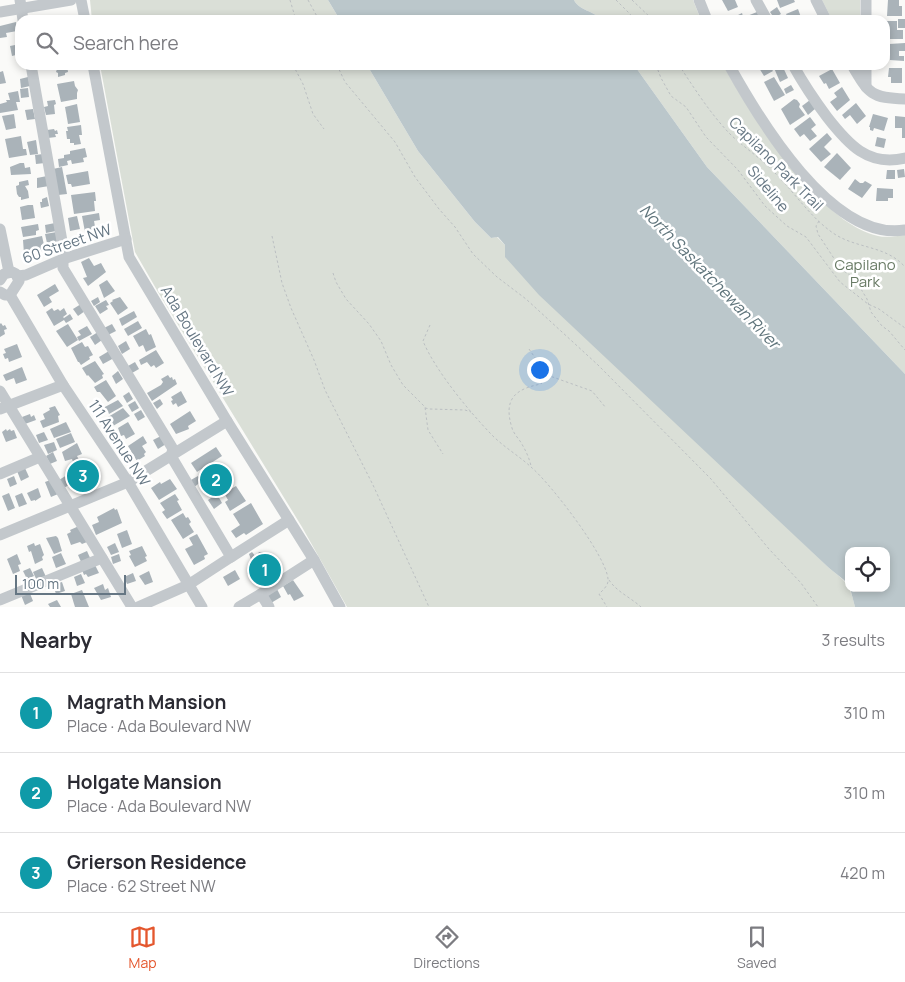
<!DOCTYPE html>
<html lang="en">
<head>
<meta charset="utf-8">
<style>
  body { margin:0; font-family:Manrope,sans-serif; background:#f2f2f3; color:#2b2b33 }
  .controls { position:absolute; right:15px; bottom:15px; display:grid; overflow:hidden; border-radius:10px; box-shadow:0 2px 8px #0003 }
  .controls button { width:45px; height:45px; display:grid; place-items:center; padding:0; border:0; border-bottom:1px solid #e1e1e2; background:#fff; color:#2b2b33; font:25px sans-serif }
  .scale { position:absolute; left:15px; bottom:12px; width:111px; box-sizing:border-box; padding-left:5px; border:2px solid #657683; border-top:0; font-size:14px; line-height:18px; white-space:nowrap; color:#657683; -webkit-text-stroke:4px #fff; paint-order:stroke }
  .you { position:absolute; left:539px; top:369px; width:18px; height:18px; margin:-12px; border:4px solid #fff; border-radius:50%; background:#1a73e8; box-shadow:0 0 0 8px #1a73e833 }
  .badge { display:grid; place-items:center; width:32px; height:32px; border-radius:50%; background:#e4572e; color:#fff; font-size:16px; font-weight:700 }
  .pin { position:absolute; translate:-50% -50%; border:2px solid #fff; box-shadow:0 1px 5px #0006 }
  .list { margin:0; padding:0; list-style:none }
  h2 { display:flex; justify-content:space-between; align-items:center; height:65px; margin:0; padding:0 20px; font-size:21px }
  h2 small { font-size:16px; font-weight:400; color:#7c7c81 }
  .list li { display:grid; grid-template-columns:32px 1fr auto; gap:15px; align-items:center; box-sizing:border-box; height:80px; padding:0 20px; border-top:1px solid #e1e1e2 }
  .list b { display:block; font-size:19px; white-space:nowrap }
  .list p { margin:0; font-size:16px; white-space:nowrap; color:#7c7c81 }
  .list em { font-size:16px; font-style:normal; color:#7c7c81 }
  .icon { flex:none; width:28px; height:28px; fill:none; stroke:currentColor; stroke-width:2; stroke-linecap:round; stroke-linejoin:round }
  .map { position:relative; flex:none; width:905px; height:607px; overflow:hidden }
  .search { position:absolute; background:#fff; box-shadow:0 2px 8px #0003; left:15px; right:15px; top:15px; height:55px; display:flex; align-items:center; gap:12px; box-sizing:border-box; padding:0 18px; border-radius:15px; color:#7c7c81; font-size:19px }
  .sheet { height:305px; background:#fff }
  nav { display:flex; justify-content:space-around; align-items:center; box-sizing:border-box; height:70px; border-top:1px solid #e1e1e2; background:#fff; font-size:14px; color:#7c7c81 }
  nav a { display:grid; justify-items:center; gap:2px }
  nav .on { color:#e4572e }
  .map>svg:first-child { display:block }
  .green { fill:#dadfd7 }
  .water { fill:#bbc7cb }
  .building { fill:#aab3b9 }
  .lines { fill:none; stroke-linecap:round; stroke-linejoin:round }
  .path { stroke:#bbbfc2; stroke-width:1; stroke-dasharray:2.5 2.5; stroke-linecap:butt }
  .minor { stroke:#c3c8cc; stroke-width:11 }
  .labels { text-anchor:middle; stroke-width:5; stroke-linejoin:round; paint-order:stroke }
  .street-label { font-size:15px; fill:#657683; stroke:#fff }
  .park-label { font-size:15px; fill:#687a64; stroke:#fff }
  .water-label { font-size:16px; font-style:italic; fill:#60757c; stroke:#fff }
</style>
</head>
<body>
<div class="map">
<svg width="905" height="607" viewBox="0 0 905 607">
  <rect width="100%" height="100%" fill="#fafaf8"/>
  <g class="green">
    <polygon points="90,0 328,0 340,20 92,20"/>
    <path d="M574 0H693L701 20H601C594 10 579 11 574 0Z"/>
    <polygon points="822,0 860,0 860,20 832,20"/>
    <path d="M100 65H367L418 151 475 222 491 238 497 237 505 245V256L829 568C847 582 850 585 855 607H347L302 527 158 292 135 252Z"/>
    <path d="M634 65H723C751 114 776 154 816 195 833 212 853 230 878 236 886 238 897 236 905 235V374L707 167Z"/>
  </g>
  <g class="water">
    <path d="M328 0H574C579 11 594 10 601 20H340Z"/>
    <polygon points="367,65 634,65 707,167 905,374 905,607 855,607 850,588 886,588 886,551 849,551 849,586 844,580 829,568 539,295 505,257 505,245 498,237 491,238 475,222 418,151"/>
  </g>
  <g class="building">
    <polygon points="722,0 735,0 738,7 728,11"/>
    <polygon points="777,0 794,0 795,2 780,8"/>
    <polygon points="888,0 899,0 899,6 902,6 902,16 887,16"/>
    <polygon points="777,7 781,14 774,18 770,12"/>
    <polygon points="798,9 802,20 789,20 786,14"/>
    <polygon points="757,12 761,20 749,20 747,16"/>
    <polygon points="742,13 744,20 733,20 732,18"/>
    <rect x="898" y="19" width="7" height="9"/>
    <polygon points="886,21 897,21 897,30 903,30 903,39 887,39"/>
    <polygon points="16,22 17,31 6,33 7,37 0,38 0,26"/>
    <polygon points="905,43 905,51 899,51 899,56 904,56 904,61 890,60 889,44"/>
    <polygon points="20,44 20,54 12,56 10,46"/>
    <polygon points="64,65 67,65 68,72 65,73 65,75 58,77 58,73 56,72 57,69 53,70 53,67 63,67"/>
    <polygon points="754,65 769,65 773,71 764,76 759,68 757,69"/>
    <polygon points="779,65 782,65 788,78 780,82 774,68"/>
    <polygon points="889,68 902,68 902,83 891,83 891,77 888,77"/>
    <polygon points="832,69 840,83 829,89 826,83 824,84 819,76"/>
    <polygon points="3,71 6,83 0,84 0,72"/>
    <polygon points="28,77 30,86 21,88 20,79"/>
    <polygon points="774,77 785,95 774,101 764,82"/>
    <polygon points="74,81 75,86 78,90 77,93 77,99 61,102 57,84"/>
    <polygon points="791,85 794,90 786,94 784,89"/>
    <polygon points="842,87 850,100 837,111 830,102 837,97 834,93"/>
    <polygon points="28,88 29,97 21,98 20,89"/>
    <polygon points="18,91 20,102 16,102 18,110 0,113 0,104 7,102 6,100 10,100 8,93"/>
    <polygon points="794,99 797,100 800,104 799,107 805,115 790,125 781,109"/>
    <polygon points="55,100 56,104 54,105 55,114 46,115 44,107 48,106 47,101"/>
    <polygon points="810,100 816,108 808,115 802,106"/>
    <polygon points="856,103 866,116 857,124 850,115 845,119 842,115"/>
    <polygon points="77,104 80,122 68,124 65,107"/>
    <polygon points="33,109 35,119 27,120 25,110"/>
    <polygon points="14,114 16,128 6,130 2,116"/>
    <polygon points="873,114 888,118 884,131 874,128 873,131 870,130 870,127 869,127"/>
    <polygon points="895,116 905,117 905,138 902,138 902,128 895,128"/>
    <polygon points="810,117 816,125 811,129 817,136 810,141 804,134 800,137 794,129"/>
    <polygon points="81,125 82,135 79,135 81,144 74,145 74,143 70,143 70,139 67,139 66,131 68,131 67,127"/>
    <polygon points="54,129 55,131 57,130 58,134 55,134 56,137 48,138 47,130"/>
    <polygon points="827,133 832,139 824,147 831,154 821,162 809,149"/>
    <polygon points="21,136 23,149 26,149 27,155 9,158 5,139"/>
    <polygon points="877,137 886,139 884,148 875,146"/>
    <polygon points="36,140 38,154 30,155 27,142"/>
    <polygon points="85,148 87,157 83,158 84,162 72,164 71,160 67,161 68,165 59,167 58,159 64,158 64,155 70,154 70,151"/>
    <polygon points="837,153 851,168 840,180 824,167"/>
    <polygon points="43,154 45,163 36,164 35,155"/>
    <polygon points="20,163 24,163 25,168 30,167 31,174 11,175 10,167"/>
    <polygon points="62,167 67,194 58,195 53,169"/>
    <polygon points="904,169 905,177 898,178 897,170"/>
    <polygon points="887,170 895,170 895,179 886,179"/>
    <polygon points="88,171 90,184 72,187 71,184 68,184 66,175"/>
    <polygon points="47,176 49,186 37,188 37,178"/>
    <polygon points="855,179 860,183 863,183 865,181 872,185 862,198 848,189"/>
    <polygon points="28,180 29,185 25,186 28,191 29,198 21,200 21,197 19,197 17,194 16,186 19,185 19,182"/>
    <polygon points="877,188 893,189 893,198 888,198 888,201 876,201"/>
    <polygon points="95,192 96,201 94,201 95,211 74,214 71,195"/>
    <polygon points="47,197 49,206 41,208 40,202 42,202 42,199"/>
    <polygon points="28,205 33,205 35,218 22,220 20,207"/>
    <polygon points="99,213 100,220 94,221 96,232 85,232 82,216"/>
    <polygon points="77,216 80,229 70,231 68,218"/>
    <polygon points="55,223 56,231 46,233 45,225"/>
    <polygon points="38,224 39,230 36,231 36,235 23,237 21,227"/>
    <polygon points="57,232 59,241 47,243 45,234"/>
    <polygon points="42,236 44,245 41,245 42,251 30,254 30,253 24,254 23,240"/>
    <polygon points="89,258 94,266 101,263 106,272 88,286 83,278 87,277 81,262"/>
    <polygon points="107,280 115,291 104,298 99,285"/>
    <polygon points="55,284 59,291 49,297 52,302 44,307 37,295"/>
    <polygon points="98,297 100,302 94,306 91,301"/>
    <polygon points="120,297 128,308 118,315 110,303 113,301 112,300"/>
    <polygon points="106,300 109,305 106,306 108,309 100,314 95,306"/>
    <polygon points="81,304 85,311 78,316 73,309"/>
    <polygon points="52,308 54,311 58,309 60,311 64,308 67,314 63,317 64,318 70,314 73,319 66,323 64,320 54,326 46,312"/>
    <polygon points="134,311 137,317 122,326 119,319"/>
    <polygon points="138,321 142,328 128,336 124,329"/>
    <polygon points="1,323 3,326 5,325 7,329 4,330 5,334 0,337 0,324"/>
    <polygon points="68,324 78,340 67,347 56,331"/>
    <polygon points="112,324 116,331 108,335 104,328"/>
    <polygon points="87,326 92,334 79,341 77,337 81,335 78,331"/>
    <polygon points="146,329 149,335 151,334 156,347 146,352 143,345 139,347 133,336"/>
    <polygon points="98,332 102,340 95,345 90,337"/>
    <polygon points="126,341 130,349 122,354 118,346"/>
    <polygon points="82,342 85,347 88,346 93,355 89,357 90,359 81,365 79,362 78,362 71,348"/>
    <polygon points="17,344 22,357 9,362 8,358 5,359 3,354 6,353 4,349"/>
    <polygon points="156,350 164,363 156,368 154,365 151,367 147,362 141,365 139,360"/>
    <polygon points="109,351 114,358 103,364 99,357"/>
    <polygon points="95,361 104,374 102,375 103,378 95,383 88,375 87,376 82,368"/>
    <polygon points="135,362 139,369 132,373 128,366"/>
    <polygon points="22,367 27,380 16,384 14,378 6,381 3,375"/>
    <polygon points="118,371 123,379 116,384 112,376"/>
    <polygon points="168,375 170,378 172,377 173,380 175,379 177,384 152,401 147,393 161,385 163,382 161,379"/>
    <polygon points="106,380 116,396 108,402 100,392 97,392 94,387"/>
    <polygon points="181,391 187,402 178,407 176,403 173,405 171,401 173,400 171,397"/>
    <polygon points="129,392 133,399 127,403 123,396"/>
    <polygon points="160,399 163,404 157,409 153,403"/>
    <polygon points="118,400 123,406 109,414 108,411 105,413 103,408"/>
    <polygon points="135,401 139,408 132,412 128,405"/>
    <polygon points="55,406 60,415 58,416 59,422 43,428 40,421 45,419 43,414 50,410 49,408"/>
    <polygon points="123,408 130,416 113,426 108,417"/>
    <polygon points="141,410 145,417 138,421 134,414"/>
    <polygon points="190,411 196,421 188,426 189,429 176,434 170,424"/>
    <polygon points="30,414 31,417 34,415 36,420 25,424 22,417"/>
    <polygon points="66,422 71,432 54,438 50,429"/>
    <polygon points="128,422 135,434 126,439 124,435 121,436 118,428"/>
    <polygon points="6,429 7,431 10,429 11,431 14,430 17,438 6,442 2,432"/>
    <polygon points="44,432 48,440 39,443 36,435"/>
    <polygon points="71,433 75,442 60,448 56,439"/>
    <polygon points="143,436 147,443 142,446 146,452 144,454 145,456 137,461 128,446"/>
    <polygon points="161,436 166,444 158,449 153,440"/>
    <polygon points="54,442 57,450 48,454 44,445"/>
    <polygon points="77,443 82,454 77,456 79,460 73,462 72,459 65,461 62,452"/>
    <polygon points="216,447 222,456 197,472 191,463"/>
    <polygon points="53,452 57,461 50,464 46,456"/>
    <polygon points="220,464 231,482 217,491 215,488 205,494 202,487 206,485 203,479 210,473 209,471"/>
    <polygon points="88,467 92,478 90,479 91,480 80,485 75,474 76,472"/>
    <polygon points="25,468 29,477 21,481 17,471"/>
    <polygon points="67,475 72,483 64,488 59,480"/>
    <polygon points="14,476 17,484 10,487 7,479"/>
    <polygon points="198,476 202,481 193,488 189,481"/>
    <polygon points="53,479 58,494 51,497 45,482"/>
    <polygon points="170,479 177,489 159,500 151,488 160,482 161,484"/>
    <polygon points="236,486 246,501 230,511 225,502 228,500 224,493"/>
    <polygon points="38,488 41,497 35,501 35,500 31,501 27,493"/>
    <polygon points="9,493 15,508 8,511 2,496"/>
    <polygon points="22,493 27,504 19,507 15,496"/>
    <polygon points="175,494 179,500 177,501 182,510 167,519 162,512 165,510 160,503"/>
    <polygon points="217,494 222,503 214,509 208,500"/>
    <polygon points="251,503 263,524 246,535 244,533 236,538 231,531 240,525 233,514"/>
    <polygon points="114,508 115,510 117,509 122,523 96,535 92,525 99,522 97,517"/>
    <polygon points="183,513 186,518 188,517 191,522 189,524 194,532 183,539 171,520"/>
    <polygon points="79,526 87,542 82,544 80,542 71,545 67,534 71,532 70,530"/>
    <polygon points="127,530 132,544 122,548 117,534"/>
    <polygon points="197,534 208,554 204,556 205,559 194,565 185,549 193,545 189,538"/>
    <polygon points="56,536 58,538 62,551 54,554 46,538"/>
    <polygon points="34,543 35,546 40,544 44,555 42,557 43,560 35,564 31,551 29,552 27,546"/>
    <polygon points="115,543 119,552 111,555 107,547"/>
    <polygon points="142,546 147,556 145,557 147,561 135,567 129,556 131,555 129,551"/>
    <polygon points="87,551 91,560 82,564 78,555"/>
    <polygon points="259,552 263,552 263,558 266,559 270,556 279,571 269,578 269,583 267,585 262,582 258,584 255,578 251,580 247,573 254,568 249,554 252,552 256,557"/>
    <polygon points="61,553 66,564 56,568 52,557"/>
    <polygon points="17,554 21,564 18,565 20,571 13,574 7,559"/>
    <polygon points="119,554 121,561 113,564 111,557"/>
    <polygon points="95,565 99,573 88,577 86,574 84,575 82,570"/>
    <polygon points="30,568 34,576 27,579 23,571"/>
    <polygon points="42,568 46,577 37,581 33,572"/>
    <polygon points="235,570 240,579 228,586 223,577"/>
    <polygon points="149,571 153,582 145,585 139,576"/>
    <polygon points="133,573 136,581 127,584 124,577"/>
    <polygon points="81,574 85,583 77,586 74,577"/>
    <polygon points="293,580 304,596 294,601 290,594 288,595 283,586"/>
    <polygon points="62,582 65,591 56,594 53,585"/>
    <polygon points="103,584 105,590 108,588 111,597 101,600 94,588"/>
    <polygon points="277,589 281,597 271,603 266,595"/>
    <polygon points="82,590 89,607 75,607 71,594"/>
    <polygon points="29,591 33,601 25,605 21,595"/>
    <polygon points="57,600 61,607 50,607 48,604"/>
  </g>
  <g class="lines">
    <g class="path">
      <polyline points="290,0 296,20"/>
      <polyline points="308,0 319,20"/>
      <polyline points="616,0 630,14 634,20"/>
      <polyline points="632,0 653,20"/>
      <polyline points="293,65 303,84 313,114 324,129"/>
      <polyline points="337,65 345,82 395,142 415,177 439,209 455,227 473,254 497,277 526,299 598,365 711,479 769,549 801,583 818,607"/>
      <polyline points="656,65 661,78 671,96 686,107 706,137 738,170 765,206 787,226 806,237 840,282 868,304 879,309 905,328"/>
      <path d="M679 65C694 88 710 113 729 133 743 147 761 158 775 173 795 193 810 217 833 233 856 249 886 245 905 267"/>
      <polyline points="819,221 816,226 818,234 835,260 844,271 855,279 867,299 871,312 882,326 889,331 905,350"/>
      <polyline points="272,236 282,283 291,308 314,360 325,390 373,485 429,607"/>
      <polyline points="333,273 336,282 346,299 369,324 381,341 391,365 403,385 425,407 428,430 443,454"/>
      <path d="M430 325 423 341C435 370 468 410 490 433 502 446 518 455 531 467 550 483 606 555 608 579 609 585 603 590 599 594L607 607"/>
      <path d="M529 349 547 375 541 384C515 389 503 399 512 428 513 432 517 437 520 441 525 449 529 457 531 466"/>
      <polyline points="547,375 592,391 606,408"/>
      <polyline points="425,408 430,409 465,410 471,412"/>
      <path d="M609 580C617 592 630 597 641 607"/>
    </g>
    <g class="minor">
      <polyline points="20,0 23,20"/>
      <polyline points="81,0 85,20"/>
      <polyline points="699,0 707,20"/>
      <polyline points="756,0 767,20"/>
      <polyline points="816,0 826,20"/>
      <polyline points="866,0 866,20"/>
      <polyline points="0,12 71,0"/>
      <polyline points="31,65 63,247 63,268 173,449 171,456 231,557 188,585 138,607"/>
      <polyline points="93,65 129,257 227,421 314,560 340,607"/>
      <path d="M729 65C759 119 832 242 905 230"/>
      <path d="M793 65C803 83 815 101 827 117 848 144 868 167 905 158"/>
      <path d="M852 65C869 94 871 98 905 99"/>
      <polyline points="866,87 866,65"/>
      <polyline points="0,229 9,272"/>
      <polyline points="18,276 26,275 63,259 126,239"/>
      <polyline points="0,280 4,274 12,272 16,274 19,281 10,295 5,295 0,292"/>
      <polyline points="10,295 63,385 128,482 202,607"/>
      <polyline points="0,391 132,607"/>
      <polyline points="0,409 63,385"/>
      <polyline points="0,474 40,457"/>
      <polyline points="0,535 128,482 227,421"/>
      <polyline points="231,557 289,520"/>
      <polyline points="261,594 314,560"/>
      <polyline points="0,600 102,558"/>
      <polyline points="239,607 261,594 269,607"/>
    </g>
  </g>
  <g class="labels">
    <g class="street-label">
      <text transform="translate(776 164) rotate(45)" y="5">Capilano Park Trail</text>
      <text transform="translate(768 189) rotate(50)" y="5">Sideline</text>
      <text transform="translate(67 244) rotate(-19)" y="5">60 Street NW</text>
      <text transform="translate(197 341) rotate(59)" y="5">Ada Boulevard NW</text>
      <text transform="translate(119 443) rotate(57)" y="5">111 Avenue NW</text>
    </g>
    <g class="park-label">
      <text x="865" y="270">Capilano<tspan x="865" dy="17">Park</tspan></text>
    </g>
    <g class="water-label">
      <text transform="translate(710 276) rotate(46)" y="6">North Saskatchewan River</text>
    </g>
  </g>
</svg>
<div class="controls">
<button><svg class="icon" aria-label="locate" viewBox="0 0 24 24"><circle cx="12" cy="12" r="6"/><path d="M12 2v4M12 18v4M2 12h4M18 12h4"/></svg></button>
</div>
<div class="scale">100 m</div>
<div class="you"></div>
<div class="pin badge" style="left:265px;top:570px;background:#0f9aa8">1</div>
<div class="pin badge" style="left:216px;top:480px;background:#0f9aa8">2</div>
<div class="pin badge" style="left:83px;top:476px;background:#0f9aa8">3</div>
<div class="search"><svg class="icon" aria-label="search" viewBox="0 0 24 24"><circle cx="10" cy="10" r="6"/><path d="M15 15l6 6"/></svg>Search here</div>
</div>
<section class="sheet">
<h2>Nearby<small>3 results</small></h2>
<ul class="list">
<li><span class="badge" style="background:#0f9aa8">1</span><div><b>Magrath Mansion</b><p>Place · Ada Boulevard NW</p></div><em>310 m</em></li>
<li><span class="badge" style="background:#0f9aa8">2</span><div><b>Holgate Mansion</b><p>Place · Ada Boulevard NW</p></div><em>310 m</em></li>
<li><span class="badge" style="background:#0f9aa8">3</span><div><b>Grierson Residence</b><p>Place · 62 Street NW</p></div><em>420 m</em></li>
</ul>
</section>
<nav>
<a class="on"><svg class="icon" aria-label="map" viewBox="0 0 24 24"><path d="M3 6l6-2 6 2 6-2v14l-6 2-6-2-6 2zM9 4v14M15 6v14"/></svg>Map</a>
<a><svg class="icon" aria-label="directions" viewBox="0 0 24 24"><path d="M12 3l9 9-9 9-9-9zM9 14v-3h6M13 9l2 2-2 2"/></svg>Directions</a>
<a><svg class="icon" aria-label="saved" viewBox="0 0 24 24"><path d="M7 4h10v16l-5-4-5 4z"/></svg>Saved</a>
</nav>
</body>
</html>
